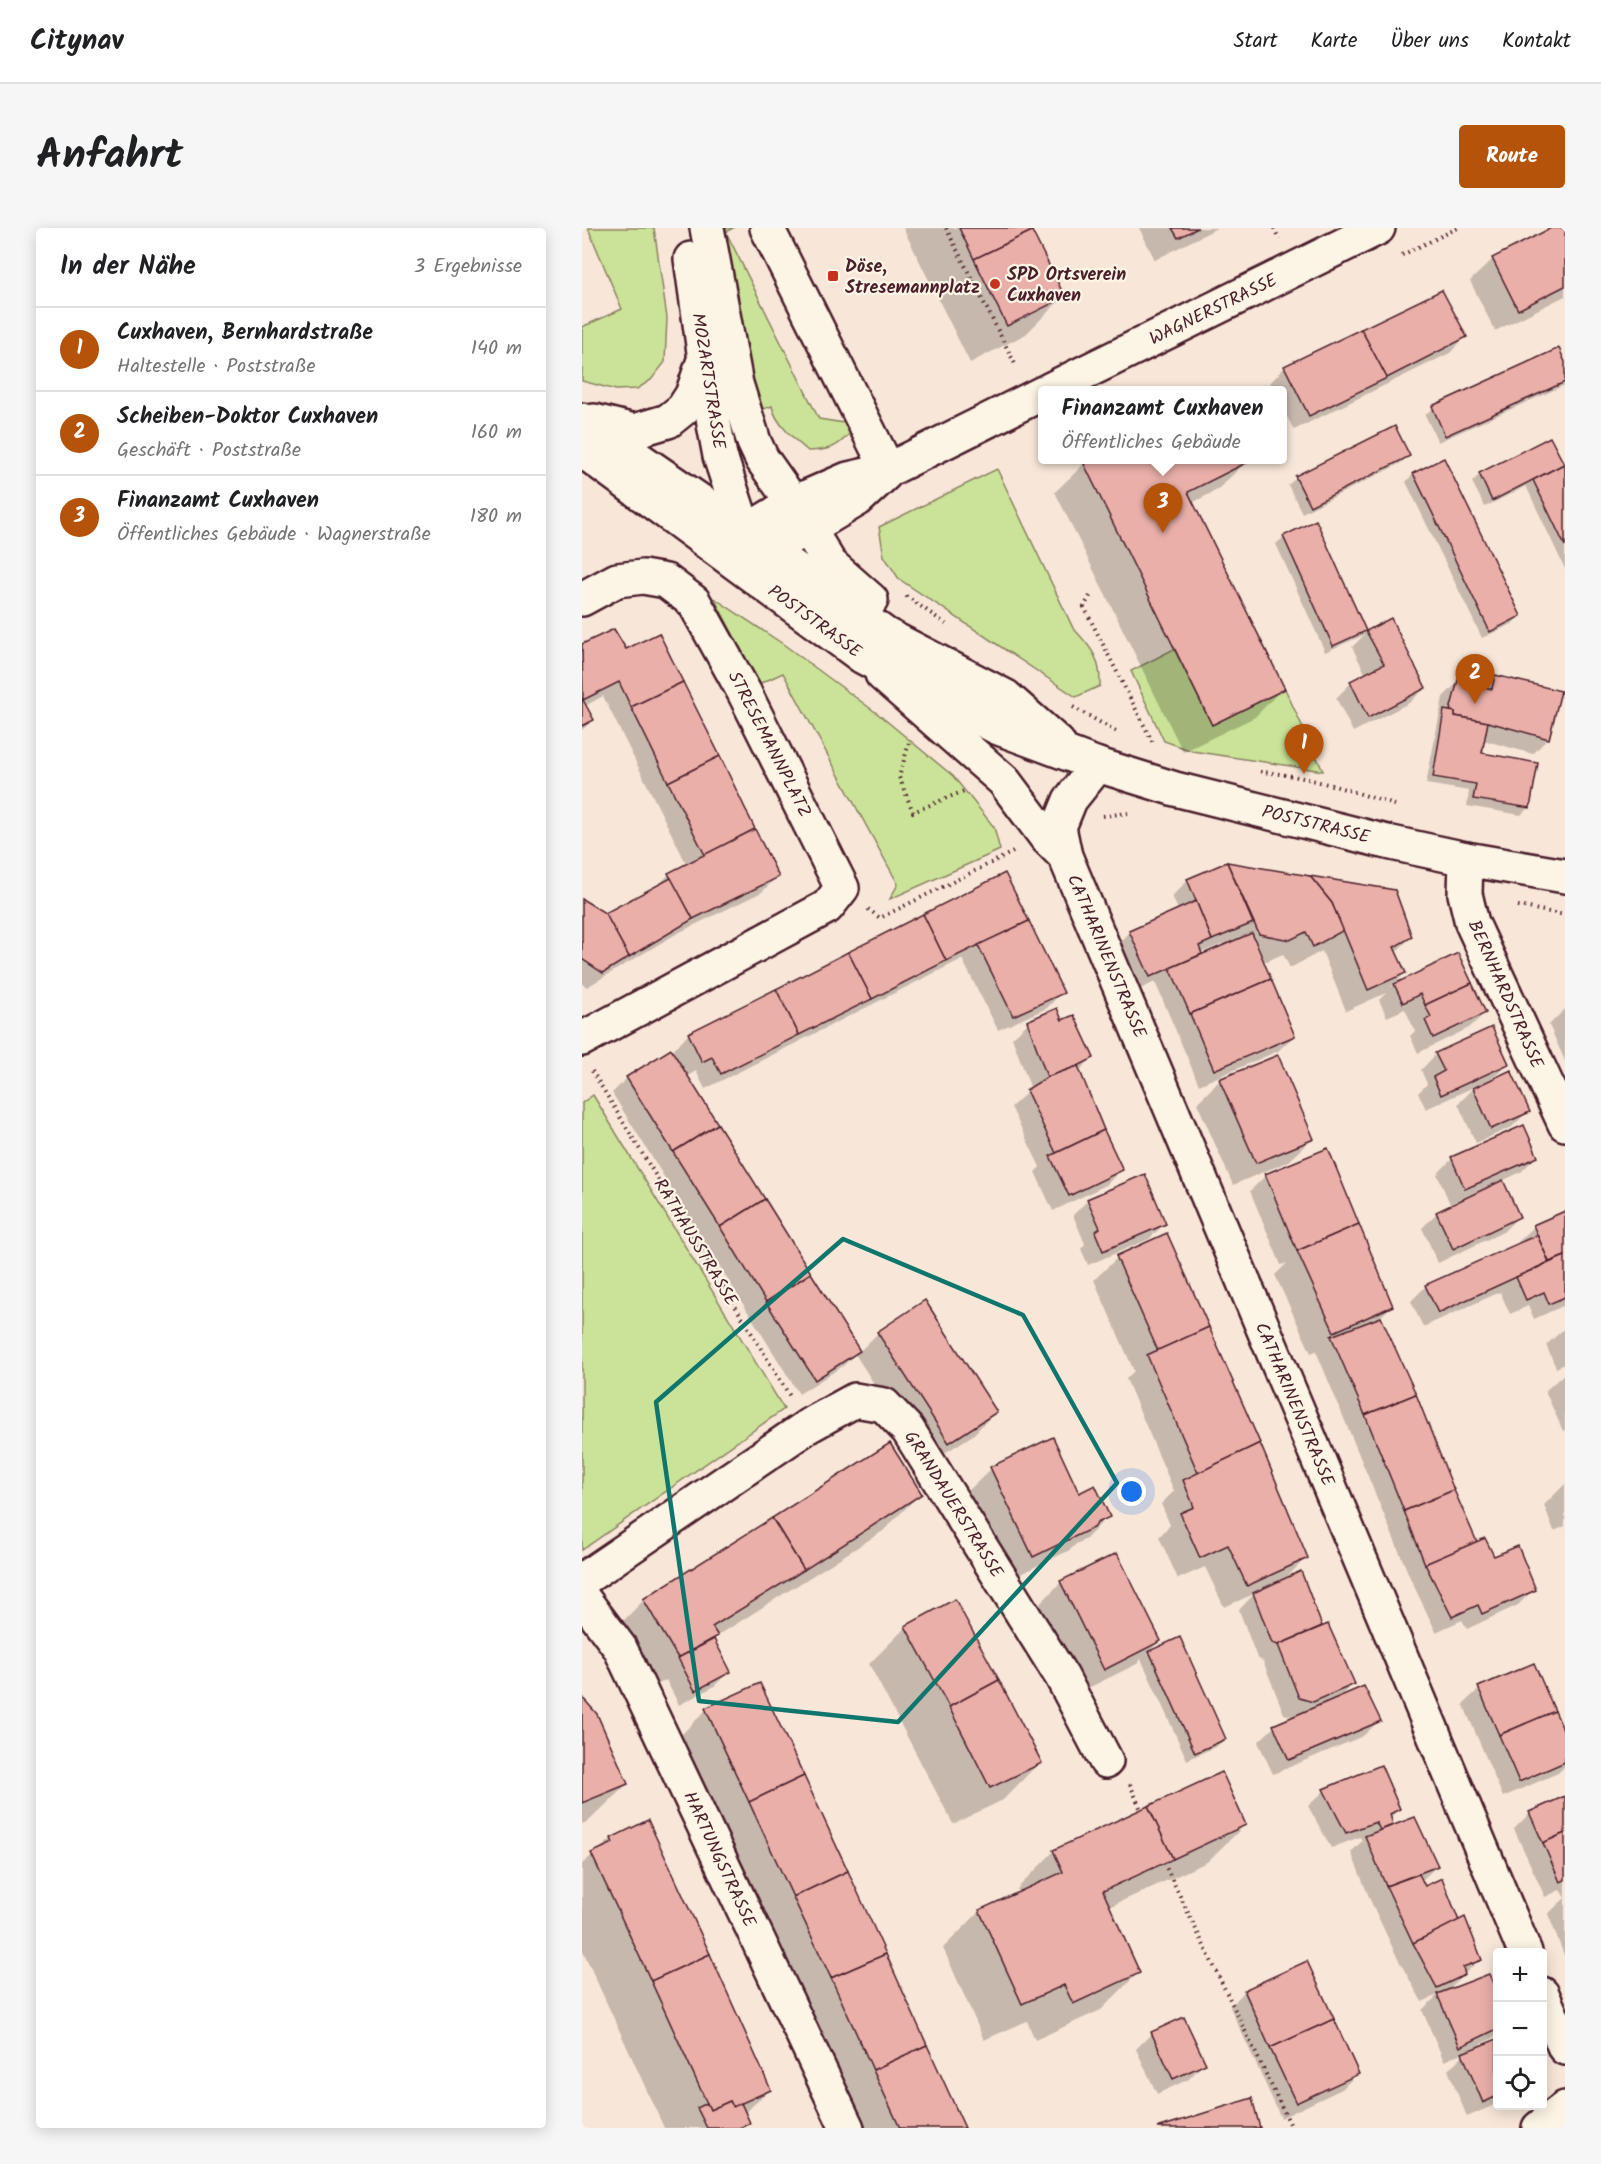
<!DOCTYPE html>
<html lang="de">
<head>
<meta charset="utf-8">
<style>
  body { margin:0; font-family:Kalam,sans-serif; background:#f6f6f6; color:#202124 }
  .controls { position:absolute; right:18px; bottom:18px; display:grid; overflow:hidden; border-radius:6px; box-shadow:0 3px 15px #0003 }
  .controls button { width:54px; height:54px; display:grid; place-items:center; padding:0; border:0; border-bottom:2px solid #e0e0e0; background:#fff; color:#202124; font:30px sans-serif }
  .you { position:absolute; left:550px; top:1264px; width:21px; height:21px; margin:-15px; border:4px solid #fff; border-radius:50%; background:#1a73e8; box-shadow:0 0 0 9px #1a73e833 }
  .badge { display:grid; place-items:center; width:39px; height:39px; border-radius:50%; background:#b45309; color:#fff; font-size:20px; font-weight:700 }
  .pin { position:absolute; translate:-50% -50px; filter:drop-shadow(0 2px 3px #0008) }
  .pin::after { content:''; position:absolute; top:32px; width:21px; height:18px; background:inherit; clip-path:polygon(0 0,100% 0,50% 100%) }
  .popup { position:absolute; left:456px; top:158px; width:249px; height:78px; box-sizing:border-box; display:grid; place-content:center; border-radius:6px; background:#fff; filter:drop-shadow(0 2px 4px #0005); font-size:20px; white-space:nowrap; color:#757577 }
  .popup b { font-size:22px; color:#202124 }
  .popup::after { content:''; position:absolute; left:50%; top:100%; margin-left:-12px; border:12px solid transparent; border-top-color:#fff }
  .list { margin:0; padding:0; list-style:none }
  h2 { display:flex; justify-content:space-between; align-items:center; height:78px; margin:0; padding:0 24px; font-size:26px }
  h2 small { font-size:20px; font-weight:400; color:#757577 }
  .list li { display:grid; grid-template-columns:39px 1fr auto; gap:18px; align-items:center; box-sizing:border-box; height:84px; padding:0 24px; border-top:2px solid #e0e0e0 }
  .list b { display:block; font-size:22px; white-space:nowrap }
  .list p { margin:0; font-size:20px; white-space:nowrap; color:#757577 }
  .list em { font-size:20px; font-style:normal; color:#757577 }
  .icon { flex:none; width:33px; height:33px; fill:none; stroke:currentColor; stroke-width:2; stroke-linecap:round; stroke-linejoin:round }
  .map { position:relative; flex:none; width:983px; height:1900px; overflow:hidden; border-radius:6px }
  header { display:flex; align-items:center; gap:36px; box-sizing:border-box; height:84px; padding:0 30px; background:#fff; border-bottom:2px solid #e0e0e0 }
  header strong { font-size:28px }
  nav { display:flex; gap:33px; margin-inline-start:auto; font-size:21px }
  .intro { display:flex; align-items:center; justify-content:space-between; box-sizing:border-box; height:144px; padding:0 36px }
  h1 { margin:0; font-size:42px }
  .button { padding:15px 27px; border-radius:6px; background:#b45309; color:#fff; font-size:21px; font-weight:700 }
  main { display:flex; gap:36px; padding:0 36px }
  aside { flex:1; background:#fff; border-radius:6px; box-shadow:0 3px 15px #0003 }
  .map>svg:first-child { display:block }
  .green { fill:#cbe398; stroke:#8a8162; stroke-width:1.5 }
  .shadow { fill:#0003; fill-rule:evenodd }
  .building { fill:#eaafa9; stroke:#4a1f2b; stroke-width:1.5 }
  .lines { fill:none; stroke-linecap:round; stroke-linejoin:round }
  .street-casing { stroke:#4a1f2b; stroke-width:38 }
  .secondary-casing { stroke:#4a1f2b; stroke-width:38 }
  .path { stroke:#4a1f2b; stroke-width:4; stroke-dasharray:1.5 4.5; stroke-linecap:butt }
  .street { stroke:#fcf5e5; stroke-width:33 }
  .secondary { stroke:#fcf5e5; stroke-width:33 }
  .marked { fill:none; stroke:#0f766e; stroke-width:4.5; stroke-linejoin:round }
  .poi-dot { fill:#c8321e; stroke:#fcf5e5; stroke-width:2 }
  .labels { text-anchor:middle; stroke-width:4.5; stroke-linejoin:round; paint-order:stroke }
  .poi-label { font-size:18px; font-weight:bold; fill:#4a1f2b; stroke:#fcf5e5; text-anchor:start }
  .street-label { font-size:18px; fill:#4a1f2b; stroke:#fcf5e5 }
</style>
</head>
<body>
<header>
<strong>Citynav</strong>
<nav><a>Start</a><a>Karte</a><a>Über uns</a><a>Kontakt</a></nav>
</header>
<div class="intro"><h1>Anfahrt</h1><a class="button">Route</a></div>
<main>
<aside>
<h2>In der Nähe<small>3 Ergebnisse</small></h2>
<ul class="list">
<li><span class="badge">1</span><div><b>Cuxhaven, Bernhardstraße</b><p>Haltestelle · Poststraße</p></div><em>140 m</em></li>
<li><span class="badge">2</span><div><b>Scheiben-Doktor Cuxhaven</b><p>Geschäft · Poststraße</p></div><em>160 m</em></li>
<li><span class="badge">3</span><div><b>Finanzamt Cuxhaven</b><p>Öffentliches Gebäude · Wagnerstraße</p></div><em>180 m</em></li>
</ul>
</aside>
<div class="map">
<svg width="983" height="1900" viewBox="0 0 983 1900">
  <rect width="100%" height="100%" fill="#f8e7d9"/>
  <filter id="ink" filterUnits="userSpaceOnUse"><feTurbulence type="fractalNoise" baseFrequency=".0167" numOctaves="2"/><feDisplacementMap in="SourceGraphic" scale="12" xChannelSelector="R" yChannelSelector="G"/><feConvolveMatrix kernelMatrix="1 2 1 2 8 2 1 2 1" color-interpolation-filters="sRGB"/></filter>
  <g filter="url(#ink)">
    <g class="green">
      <polygon points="6,0 72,0 85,90 83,134 69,152 55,161 34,162 0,153 0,99 40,81"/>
      <path d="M137 0H151L144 4 237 191 268 196 270 203C255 220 248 222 226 223 213 212 193 195 190 178L173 184Z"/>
      <path d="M415 241 491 400C509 419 519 430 518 458L494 469 317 351 302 328 297 299Z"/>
      <polygon points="132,370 201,416 296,486 371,548 412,599 418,622 308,671 316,656 201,445 177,456"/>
      <polygon points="592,421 630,497 703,461 741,543 610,523 582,513 549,443"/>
      <polygon points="11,867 202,1181 0,1322 0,875"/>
    </g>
    <g class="shadow">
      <polygon points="321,0 447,0 481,69 444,106 388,135"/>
      <polygon points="557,0 635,0 573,32"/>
      <polygon points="972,0 983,0 983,68 913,103 888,53 911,31"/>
      <polygon points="883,109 868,125 712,202 701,181 701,162 692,162 688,155 703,139"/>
      <polygon points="983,134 983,157 856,214 843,187 851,180"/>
      <polygon points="968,211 983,242 983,341 944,258 903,279 890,254 898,246"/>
      <polygon points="826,228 819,235 720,285 706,257 714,250"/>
      <polygon points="510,232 663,232 664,234 635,262 610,275 701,460 673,489 601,524 473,264 502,236"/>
      <polygon points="861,232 937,388 930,396 900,410 824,254 831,246"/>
      <polygon points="733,294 784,405 808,392 843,460 827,475 771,504 754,470 769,455 784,447 770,419 782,407 743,424 694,316 702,309"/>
      <polygon points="31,403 195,649 180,664 94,706 5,759 0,756 0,673 23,687 74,660 87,646 105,637 21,468 3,478 11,492 0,502 0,418"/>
      <polygon points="914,449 966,510 951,526 901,512 899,526 947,579 939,587 885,578 887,563 844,556 861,469 876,454 902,461"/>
      <path d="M645 636 812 663 829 709 813 725 823 745 809 759 875 727 903 785 887 800 836 825 828 808 833 803 823 781 805 789 797 772 804 765 764 783 740 723 708 740 701 726 685 733H680L712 808 696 823 617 857 573 754 552 764 533 720 548 704 596 682 590 668 606 652ZM648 713 649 716 619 728 618 725Z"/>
      <polygon points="422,647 480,764 465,780 416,802 380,731 123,861 114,843 104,849 277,1124 296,1105 413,1184 391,1207 344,1237 273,1126 261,1138 217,1166 30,865 45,850 95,829 91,822 107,806"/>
      <polygon points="983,781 983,833 967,797"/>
      <polygon points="479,794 510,830 497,843 539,942 524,957 471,983 453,944 458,939 429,879 449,861 430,810 446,795"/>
      <polygon points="854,826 926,836 908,853 946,883 930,899 894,915 876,876 894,858 844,881 836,865 845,856 839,842"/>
      <polygon points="638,852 730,910 707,933 651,957 615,875"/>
      <polygon points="954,929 939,944 920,953 936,989 921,1004 856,1035 840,1000 855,985 877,975 876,972 868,976 855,946 870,931"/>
      <polygon points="684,947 810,1078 797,1090 894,1316 952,1361 936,1377 885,1401 880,1392 854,1404 829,1352 734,1123 729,1125 693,1047 705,1035 699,1037 668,963"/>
      <polygon points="506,972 582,996 567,1011 506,1037 499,1021 503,1016 491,987"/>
      <polygon points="983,984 983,1077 952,1091 946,1078 928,1086 918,1064 841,1099 829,1073 844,1058 937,1016 936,1014 952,999"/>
      <polygon points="535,1030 724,1330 702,1352 719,1345 739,1400 771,1456 756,1471 797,1493 781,1508 691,1546 676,1514 692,1499 714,1489 702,1486 681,1433 675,1430 657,1382 672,1366 642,1379 623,1339 596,1351 577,1309 588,1297 579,1276 592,1263 544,1151 552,1143 512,1052"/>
      <polygon points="983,1100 983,1136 974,1140 964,1117"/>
      <polygon points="983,1145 983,1202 981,1203 963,1163"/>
      <polygon points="409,1241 497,1267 526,1288 504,1311 494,1316 488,1322 428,1351 386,1263"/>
      <polygon points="983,1256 983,1298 972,1303 962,1277"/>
      <polygon points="338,1266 301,1303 132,1410 130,1412 147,1444 131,1459 97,1477 84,1452 59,1466 25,1409 62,1372"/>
      <polygon points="479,1354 577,1413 565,1426 597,1411 642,1511 635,1518 605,1532 559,1431 555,1436 500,1463 457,1377"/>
      <polygon points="324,1399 458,1534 421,1572 371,1596 287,1436"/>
      <polygon points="897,1461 983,1510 983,1538 976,1545 921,1569 881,1476"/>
      <polygon points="0,1471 45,1556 7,1593 0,1596"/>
      <polygon points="124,1482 382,1900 264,1900 87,1519"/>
      <polygon points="798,1539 817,1581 808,1590 810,1599 855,1638 839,1653 842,1660 876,1695 898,1731 864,1764 906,1748 915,1769 915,1805 911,1810 886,1822 888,1824 915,1812 915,1876 885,1889 866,1842 885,1823 862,1833 840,1782 856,1767 840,1774 816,1731 789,1674 769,1624 780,1613 778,1609 749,1620 726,1578 742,1563"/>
      <polygon points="983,1570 983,1726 982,1727 966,1686 983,1670 978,1662 963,1669 932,1601 948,1585"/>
      <polygon points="663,1597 625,1634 527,1679 556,1745 519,1782 453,1812 445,1793 402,1812 361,1720 398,1683 437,1665 435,1661 472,1623"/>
      <polygon points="29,1611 187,1862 162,1886 166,1895 161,1900 82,1900 0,1721 0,1636"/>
      <polygon points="663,1763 775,1846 760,1861 699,1890 648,1779"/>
      <polygon points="601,1791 622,1835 607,1851 575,1866 554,1821 569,1806"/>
    </g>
    <g class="building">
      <polygon points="377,0 449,0 450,3 392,31"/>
      <polygon points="590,0 616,0 596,10"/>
      <polygon points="969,0 983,0 983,58 936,82 910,30"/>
      <polygon points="450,3 483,69 425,98 392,31"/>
      <polygon points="860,62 885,109 805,150 779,101"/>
      <polygon points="779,101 805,150 727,188 702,138"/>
      <polygon points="977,120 983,134 983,154 863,208 850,178"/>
      <polygon points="813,198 828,228 728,278 713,248"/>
      <polygon points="968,209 982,236 910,273 897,245"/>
      <polygon points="862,230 939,388 908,404 831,245"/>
      <polygon points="507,232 664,232 666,234 606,264 703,461 630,497 501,234"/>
      <polygon points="982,236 983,237 983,318 951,252"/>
      <polygon points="734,292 784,403 751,418 701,308"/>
      <polygon points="809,390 844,460 786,490 768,453 802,436 784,403"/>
      <polygon points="32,401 44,421 77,405 101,454 49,479 37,454 1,472 0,416"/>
      <polygon points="913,447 979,463 967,511 906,494 873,488 873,484 868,483 876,452 910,461"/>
      <polygon points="101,454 138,528 86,554 49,479"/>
      <polygon points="0,470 12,492 0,498"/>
      <polygon points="862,482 873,484 873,488 906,494 900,525 956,535 948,580 891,571 894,556 851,549"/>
      <polygon points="138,528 173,601 123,627 86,554"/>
      <polygon points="173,601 197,649 111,691 86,645"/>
      <polygon points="645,634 671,695 630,712 605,651"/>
      <polygon points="645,634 728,648 750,675 762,702 731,719 724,704 708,712 677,706"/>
      <polygon points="423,645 447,693 364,733 341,686"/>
      <polygon points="728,648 813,662 830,709 812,719 824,745 786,762 750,675"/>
      <polygon points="89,650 111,691 47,729 23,685"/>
      <polygon points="0,671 23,685 47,729 21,745 0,731"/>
      <polygon points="614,673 630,712 617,718 620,726 568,749 547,703"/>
      <polygon points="341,686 364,733 290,771 266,724"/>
      <polygon points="447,693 482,765 431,788 396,717"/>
      <polygon points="670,705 689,751 608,786 588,740"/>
      <polygon points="266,724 290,771 217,807 194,761"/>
      <polygon points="876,725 890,755 843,777 838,766 821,775 812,756"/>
      <polygon points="689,751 713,808 632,842 608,786"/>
      <polygon points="890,755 904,785 851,810 843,792 849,789 843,777"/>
      <polygon points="194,761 217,807 139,846 130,829 120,834 106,805"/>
      <polygon points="475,780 480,792 492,787 512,830 496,838 465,849 445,793"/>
      <polygon points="910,799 927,836 859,867 851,849 862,843 853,825"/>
      <polygon points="89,821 136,896 91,924 44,849"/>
      <polygon points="696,827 732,911 674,935 637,851"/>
      <polygon points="496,838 522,902 474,925 444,862 465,849"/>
      <polygon points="929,842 948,884 909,901 891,860"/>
      <polygon points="136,896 183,971 138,999 91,924"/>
      <polygon points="942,897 956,929 883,961 869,929"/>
      <polygon points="522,902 541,942 487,968 468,928"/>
      <polygon points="746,920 777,996 715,1023 683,946"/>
      <polygon points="563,946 584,996 521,1023 513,1004 518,1000 505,971"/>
      <polygon points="921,952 938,989 871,1021 854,984"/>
      <polygon points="183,971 229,1045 184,1074 138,999"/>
      <polygon points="983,983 983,1028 967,1034 951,997"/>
      <polygon points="777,996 811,1078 752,1104 715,1023"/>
      <polygon points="585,1005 627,1099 576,1123 534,1028"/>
      <polygon points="955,1007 967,1034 856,1085 843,1057"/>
      <polygon points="983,1028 983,1069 967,1076 962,1064 944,1072 934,1049"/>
      <polygon points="229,1045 278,1123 233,1152 184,1074"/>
      <polygon points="343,1072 415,1184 367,1215 295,1104"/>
      <polygon points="799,1089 834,1166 783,1187 749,1108"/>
      <polygon points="627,1099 678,1215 616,1245 565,1127"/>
      <polygon points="834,1166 872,1262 822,1283 783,1187"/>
      <polygon points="471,1209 497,1265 513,1257 528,1289 515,1295 513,1299 451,1329 408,1239"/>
      <polygon points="308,1215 340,1266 222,1342 190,1290"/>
      <polygon points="678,1215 726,1330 665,1358 646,1317 618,1330 598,1285 612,1279 601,1252"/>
      <polygon points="872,1262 895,1314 843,1336 822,1283"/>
      <polygon points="190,1290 222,1342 130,1399 136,1408 96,1430 61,1371"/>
      <polygon points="903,1310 912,1328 936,1318 954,1362 900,1386 896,1377 870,1389 843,1336"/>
      <polygon points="535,1325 579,1413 522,1442 478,1353"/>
      <polygon points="719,1343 740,1398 696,1417 690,1415 671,1365"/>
      <polygon points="373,1371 417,1452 367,1479 323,1398"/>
      <polygon points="746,1396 773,1456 731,1474 717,1470 696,1417"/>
      <polygon points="598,1409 644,1511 613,1525 567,1423"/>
      <polygon points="132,1411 149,1444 113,1463 96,1430"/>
      <polygon points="952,1435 973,1483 917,1507 896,1459"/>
      <polygon points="417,1452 460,1535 408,1560 367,1479"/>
      <polygon points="178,1455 222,1548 167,1574 123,1480"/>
      <polygon points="782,1458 799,1493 707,1532 691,1497"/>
      <polygon points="0,1469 15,1486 46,1556 0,1575"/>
      <polygon points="973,1483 983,1506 983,1534 937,1554 917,1507"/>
      <polygon points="799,1537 818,1581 808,1586 811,1597 798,1602 794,1594 764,1605 741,1561"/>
      <polygon points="640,1544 664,1597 591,1631 566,1578"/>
      <polygon points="222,1548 266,1643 211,1669 167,1574"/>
      <polygon points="983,1568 983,1605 961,1615 947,1584"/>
      <polygon points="566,1578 591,1631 521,1663 558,1745 491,1776 482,1757 440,1776 397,1682 481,1644 471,1622"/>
      <polygon points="833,1589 856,1638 804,1658 783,1608"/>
      <polygon points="66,1592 128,1726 69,1753 9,1625 31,1615 29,1610"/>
      <polygon points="983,1605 983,1652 978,1654 961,1615"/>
      <polygon points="266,1643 304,1726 249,1750 211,1669"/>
      <polygon points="837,1646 843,1658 860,1650 877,1693 831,1715 804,1658"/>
      <polygon points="883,1689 900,1732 881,1739 883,1747 855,1760 831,1715"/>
      <polygon points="128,1726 189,1862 151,1879 148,1873 128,1882 69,1753"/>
      <polygon points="304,1726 345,1817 291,1842 249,1750"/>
      <polygon points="725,1733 752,1791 688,1820 662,1762"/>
      <polygon points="907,1746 915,1765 915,1801 878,1819 855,1766"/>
      <polygon points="602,1789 624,1836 591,1851 569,1804"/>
      <polygon points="752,1791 777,1846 714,1875 688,1820"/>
      <polygon points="915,1811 915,1868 901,1875 880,1825"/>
      <polygon points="345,1817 383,1900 318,1900 291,1842"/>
      <polygon points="670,1870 678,1900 575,1900"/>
      <polygon points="148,1873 151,1879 159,1875 168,1895 157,1900 125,1900 115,1880 125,1875 128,1882"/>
    </g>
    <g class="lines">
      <g class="street-casing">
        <g id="street">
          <polyline points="185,0 306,242"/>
          <polyline points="467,162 796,0"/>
          <polyline points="142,322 163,304 211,275 266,251 306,242 461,165"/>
          <polyline points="162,325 186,322 246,289 276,271 303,246"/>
          <polyline points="0,371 35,352 61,349 84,353 112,374 162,464 260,660 245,679 0,811"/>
          <polyline points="300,446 422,553 464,609 483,628"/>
          <polyline points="516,537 488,572 477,599 483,628 943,1724"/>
          <polyline points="884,631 883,666 890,695 983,896"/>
          <polyline points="0,1352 226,1198 273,1172 302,1177 326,1202 480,1449 524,1533"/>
          <polyline points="0,1369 38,1420 265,1900"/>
          <polyline points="960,1766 983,1820"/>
          <polyline points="957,1900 983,1880"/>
        </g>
      </g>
      <g class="secondary-casing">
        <g id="secondary">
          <polyline points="125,0 154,156 172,214 180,231 211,275 248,336 289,372"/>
          <polyline points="109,31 132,196 138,228 163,304"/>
          <polyline points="0,192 163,304 304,407 424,469 476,515"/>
          <polyline points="12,193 52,203 86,193 101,181 110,167 122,132"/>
          <polyline points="0,222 281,429 414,499 516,537 593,561 805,614 884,631 983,648"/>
        </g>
      </g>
      <g class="path">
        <polyline points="364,0 434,138"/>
        <polyline points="692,0 697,11"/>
        <polyline points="820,27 876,0"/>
        <polyline points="324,368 364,396"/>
        <polyline points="508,368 502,379 572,517"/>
        <polyline points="491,479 537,505"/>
        <polyline points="327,515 317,549 331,584 382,563"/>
        <path d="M678 544C725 547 769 563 813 577"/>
        <polyline points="521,588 546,585"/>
        <polyline points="936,678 983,687"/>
        <polyline points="286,681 298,690 431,624"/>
        <polyline points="10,843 209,1170"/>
        <polyline points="548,1556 559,1582"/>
        <polyline points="582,1635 710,1900"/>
      </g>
      <use href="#street" class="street"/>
      <use href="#secondary" class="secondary"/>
    </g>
  </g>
  <path class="marked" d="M261 1011 441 1087 535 1255 316 1494 117 1473 74 1174Z"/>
  <g class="poi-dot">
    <rect x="245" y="42" width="12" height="12" rx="3"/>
    <circle cx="413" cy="56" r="6"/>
  </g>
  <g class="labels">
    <g class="poi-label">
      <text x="263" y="44">Döse,<tspan x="263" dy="21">Stresemannplatz</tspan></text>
      <text x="425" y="52">SPD Ortsverein<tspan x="425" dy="21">Cuxhaven</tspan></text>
    </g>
    <g class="street-label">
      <text transform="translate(631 81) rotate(-26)" y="6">WAGNERSTRASSE</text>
      <text transform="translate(127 153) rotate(81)" y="6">MOZARTSTRASSE</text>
      <text transform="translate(233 393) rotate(36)" y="6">POSTSTRASSE</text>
      <text transform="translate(188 516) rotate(63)" y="6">STRESEMANNPLATZ</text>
      <text transform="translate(734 596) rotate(14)" y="6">POSTSTRASSE</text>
      <text transform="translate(525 728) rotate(67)" y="6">CATHARINENSTRASSE</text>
      <text transform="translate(924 766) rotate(66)" y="6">BERNHARDSTRASSE</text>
      <text transform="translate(114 1014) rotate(59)" y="6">RATHAUSSTRASSE</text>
      <text transform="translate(713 1176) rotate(67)" y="6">CATHARINENSTRASSE</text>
      <text transform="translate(372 1276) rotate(58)" y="6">GRANDAUERSTRASSE</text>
      <text transform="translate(138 1631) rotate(65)" y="6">HARTUNGSTRASSE</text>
    </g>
  </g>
</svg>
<div class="controls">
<button>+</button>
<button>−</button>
<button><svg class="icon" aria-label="locate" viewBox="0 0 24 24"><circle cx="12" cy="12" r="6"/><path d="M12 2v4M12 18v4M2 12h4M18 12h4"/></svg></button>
</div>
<div class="you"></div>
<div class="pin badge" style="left:722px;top:546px">1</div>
<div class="pin badge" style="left:893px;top:476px">2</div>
<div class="pin badge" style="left:581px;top:305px">3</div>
<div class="popup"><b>Finanzamt Cuxhaven</b>Öffentliches Gebäude</div>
</div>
</main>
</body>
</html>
